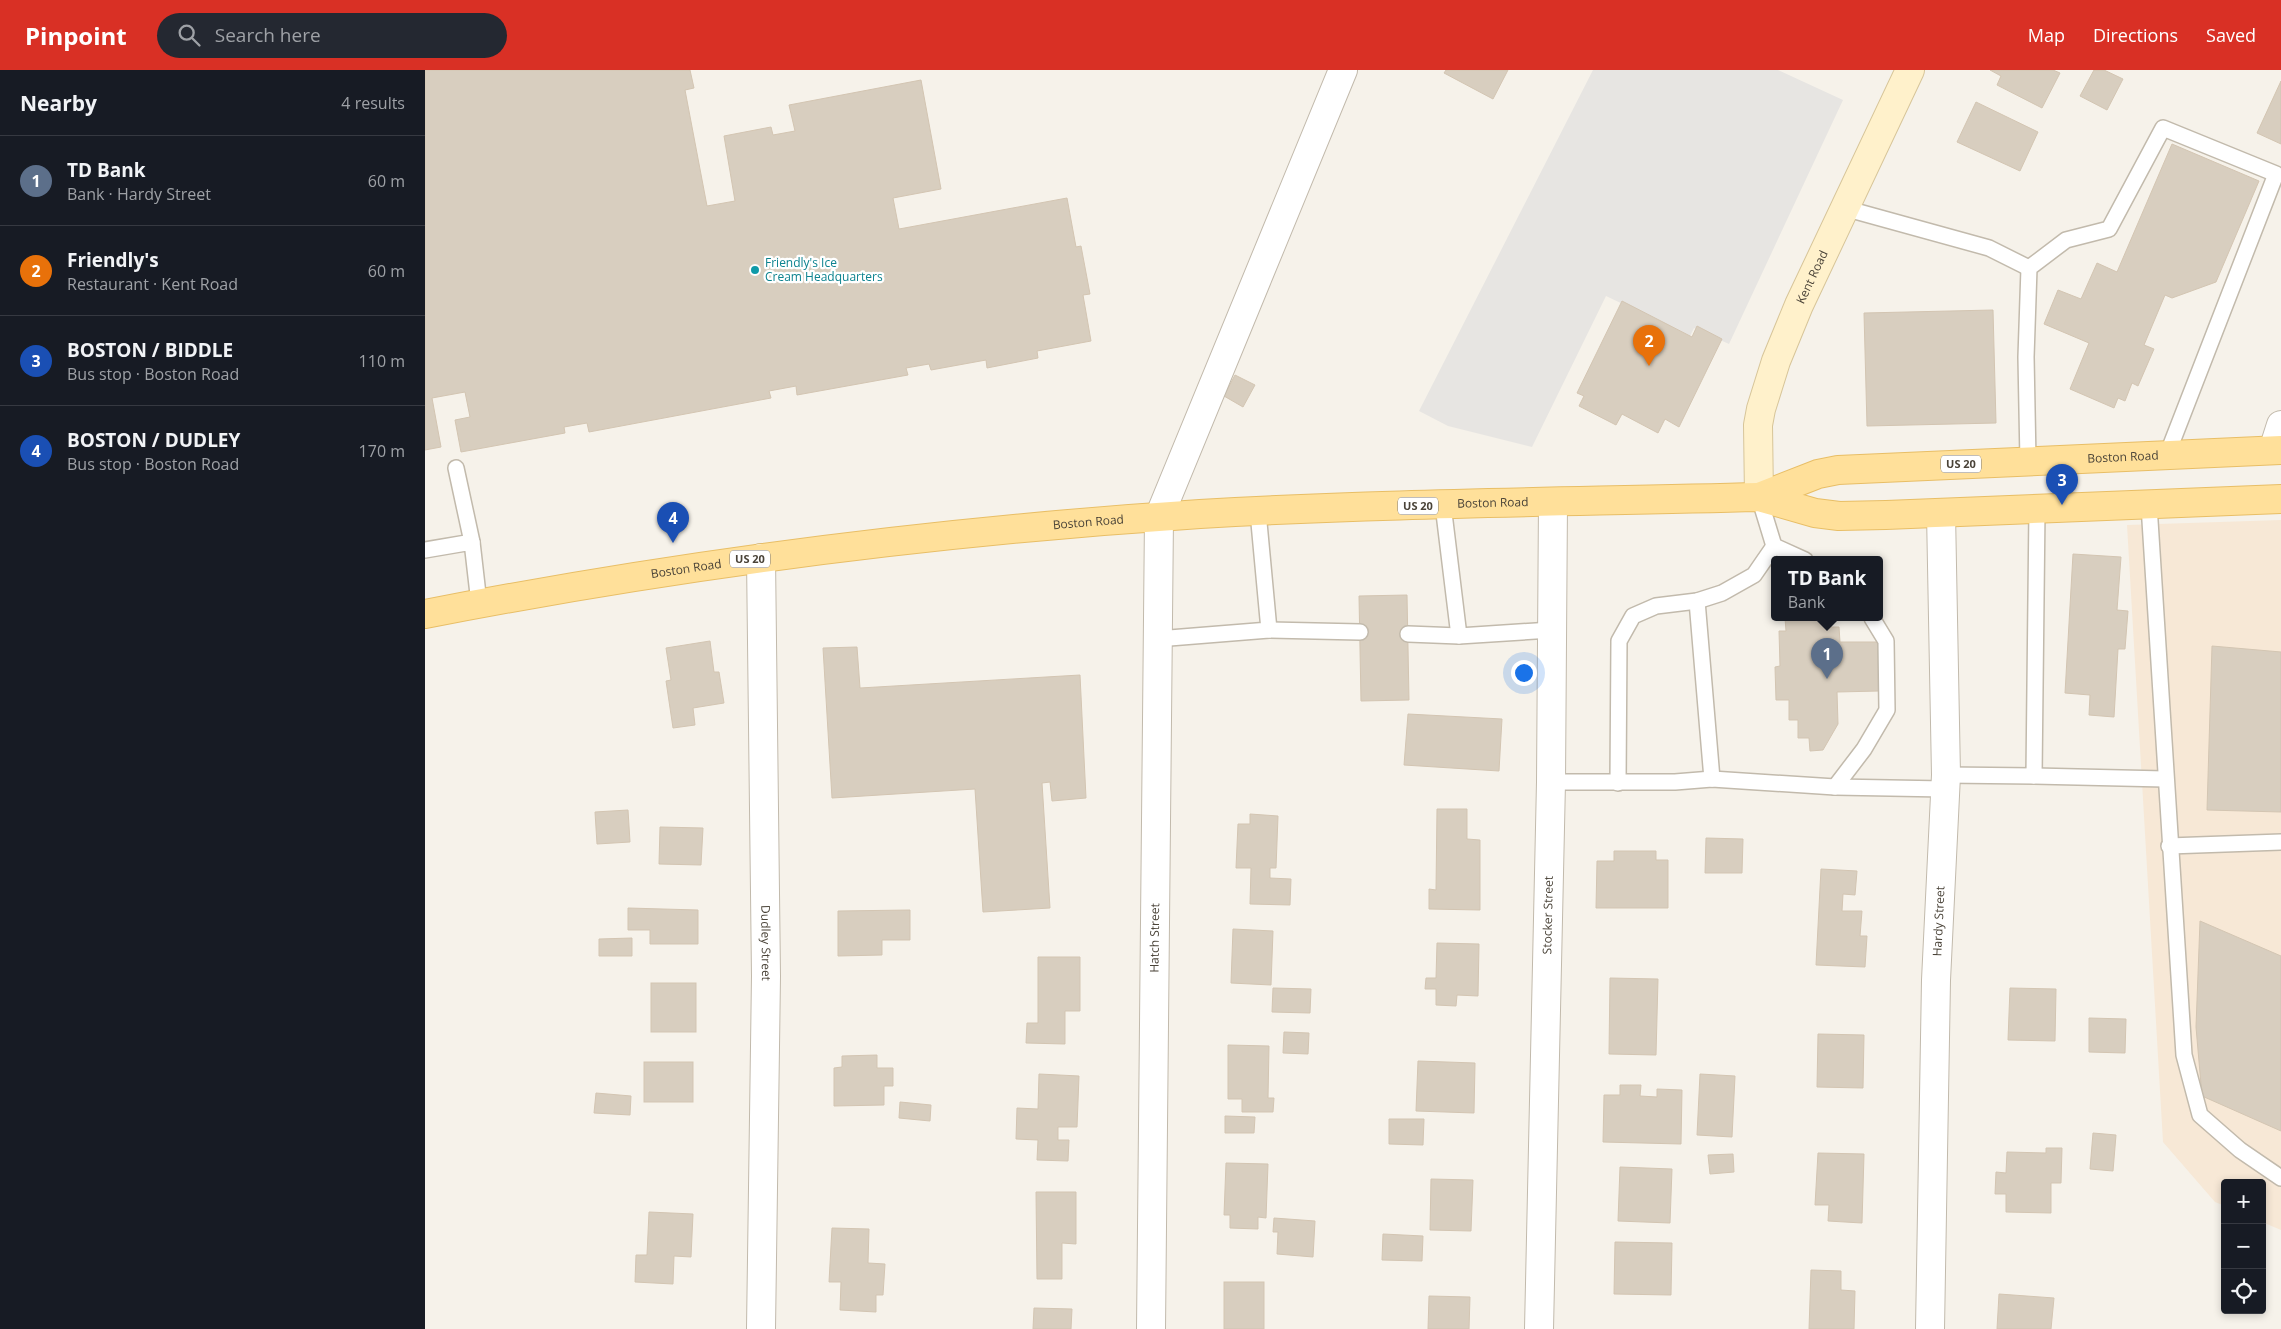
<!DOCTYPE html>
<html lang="en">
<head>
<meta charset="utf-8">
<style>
  body { margin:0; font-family:"Open Sans",sans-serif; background:#242831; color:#f1f3f6 }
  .controls { position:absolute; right:15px; bottom:15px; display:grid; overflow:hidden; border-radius:5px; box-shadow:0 2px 8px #0003 }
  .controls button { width:45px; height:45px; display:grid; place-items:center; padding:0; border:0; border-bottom:1px solid #363941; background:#171b24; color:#f1f3f6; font:25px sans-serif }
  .you { position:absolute; left:1098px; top:602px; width:18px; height:18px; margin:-12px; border:4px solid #fff; border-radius:50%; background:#1a73e8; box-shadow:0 0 0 8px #1a73e833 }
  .badge { display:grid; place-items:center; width:32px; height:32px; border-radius:50%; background:#d93025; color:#fff; font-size:16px; font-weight:700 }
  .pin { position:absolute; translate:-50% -41px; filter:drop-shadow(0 1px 2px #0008) }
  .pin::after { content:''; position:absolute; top:26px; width:18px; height:15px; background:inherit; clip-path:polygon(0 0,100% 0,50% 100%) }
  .popup { position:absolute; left:1346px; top:486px; width:112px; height:65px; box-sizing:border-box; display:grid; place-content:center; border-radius:5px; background:#171b24; filter:drop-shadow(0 1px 4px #0005); font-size:16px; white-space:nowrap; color:#9ea1a6 }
  .popup b { font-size:19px; color:#f1f3f6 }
  .popup::after { content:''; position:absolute; left:50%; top:100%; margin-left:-10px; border:10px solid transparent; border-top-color:#171b24 }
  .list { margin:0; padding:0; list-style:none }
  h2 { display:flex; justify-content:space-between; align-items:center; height:65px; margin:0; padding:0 20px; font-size:21px }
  h2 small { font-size:16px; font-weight:400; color:#9ea1a6 }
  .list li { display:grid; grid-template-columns:32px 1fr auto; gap:15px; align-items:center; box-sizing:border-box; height:90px; padding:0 20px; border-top:1px solid #363941 }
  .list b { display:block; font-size:19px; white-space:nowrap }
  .list p { margin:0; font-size:16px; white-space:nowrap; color:#9ea1a6 }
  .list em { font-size:16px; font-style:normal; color:#9ea1a6 }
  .icon { flex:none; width:28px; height:28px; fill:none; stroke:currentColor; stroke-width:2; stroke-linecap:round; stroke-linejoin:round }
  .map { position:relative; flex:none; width:1856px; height:1259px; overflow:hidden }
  header { display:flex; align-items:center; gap:30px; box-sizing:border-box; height:70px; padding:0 25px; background:#d93025; color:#fff }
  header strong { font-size:24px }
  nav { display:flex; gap:28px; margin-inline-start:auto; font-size:18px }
  .search { width:350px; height:45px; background:#242831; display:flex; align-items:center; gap:12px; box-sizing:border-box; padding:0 18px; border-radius:28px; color:#9ea1a6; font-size:19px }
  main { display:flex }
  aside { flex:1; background:#171b24 }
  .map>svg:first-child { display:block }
  .commercial { fill:#f7e8d6 }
  .parking { fill:#e7e5e2 }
  .building { fill:#d8cebf; stroke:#d3c5b2 }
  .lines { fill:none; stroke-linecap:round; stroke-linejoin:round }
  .lane-casing { stroke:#c2baac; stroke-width:18 }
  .street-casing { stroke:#c2baac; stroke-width:30 }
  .secondary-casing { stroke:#d7c599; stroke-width:30 }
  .primary-casing { stroke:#e8be66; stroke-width:30 }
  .lane { stroke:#fff; stroke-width:15 }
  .street { stroke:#fff; stroke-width:28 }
  .secondary { stroke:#fff1cb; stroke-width:28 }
  .primary { stroke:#ffe09a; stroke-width:28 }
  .culture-dot { fill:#0f9aa8; stroke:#fff; stroke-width:2 }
  .labels { text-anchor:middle; stroke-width:4.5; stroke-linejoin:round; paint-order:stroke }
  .shield { fill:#fff; stroke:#807b74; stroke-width:1 }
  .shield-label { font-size:11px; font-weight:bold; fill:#4a4338 }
  .culture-label { font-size:12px; fill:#0d838f; stroke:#fff; text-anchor:start }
  .street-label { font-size:12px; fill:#4a4338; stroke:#fff }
</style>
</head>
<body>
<header>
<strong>Pinpoint</strong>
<div class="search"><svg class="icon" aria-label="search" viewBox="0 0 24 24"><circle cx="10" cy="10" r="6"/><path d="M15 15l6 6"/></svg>Search here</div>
<nav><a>Map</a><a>Directions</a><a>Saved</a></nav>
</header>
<main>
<aside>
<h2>Nearby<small>4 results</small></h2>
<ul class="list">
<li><span class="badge" style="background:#5c6f8a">1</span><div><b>TD Bank</b><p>Bank · Hardy Street</p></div><em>60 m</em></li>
<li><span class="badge" style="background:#e8710a">2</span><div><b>Friendly's</b><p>Restaurant · Kent Road</p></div><em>60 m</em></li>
<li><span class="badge" style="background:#1a4fb4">3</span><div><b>BOSTON / BIDDLE</b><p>Bus stop · Boston Road</p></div><em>110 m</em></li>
<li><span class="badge" style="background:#1a4fb4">4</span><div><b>BOSTON / DUDLEY</b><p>Bus stop · Boston Road</p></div><em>170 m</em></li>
</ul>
</aside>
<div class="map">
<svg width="1856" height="1259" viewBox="0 0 1856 1259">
  <rect width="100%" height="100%" fill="#f6f2ea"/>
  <polygon class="commercial" points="1856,450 1856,1160 1837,1152 1837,1113 1800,1113 1800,1136 1790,1132 1738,1072 1702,455"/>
  <polygon class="parking" points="1168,0 1353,0 1418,30 1304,274 1269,258 1265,266 1181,226 1107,377 1023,356 994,341"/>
  <g class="building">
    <polygon points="0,0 265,0 269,18 260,20 282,136 310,131 299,66 346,57 348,65 370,61 364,35 496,10 516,119 468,128 474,159 642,128 651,177 656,176 665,224 658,225 666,271 612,281 613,288 562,298 561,290 506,300 504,294 481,298 483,305 372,325 371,316 344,321 346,328 164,362 162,353 139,357 140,363 36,382 30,350 45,347 40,322 7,328 16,377 0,380"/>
    <polygon points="1021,0 1083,0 1068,29 1019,3"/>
    <polygon points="1565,0 1628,0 1635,3 1617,38 1572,15 1576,6"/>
    <polygon points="1669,0 1679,0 1698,9 1682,40 1655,26"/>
    <polygon points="1856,11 1856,74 1832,63"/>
    <polygon points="1551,32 1613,62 1595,101 1532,72"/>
    <polygon points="1747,74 1834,111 1791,212 1747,228 1740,225 1719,275 1729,279 1713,316 1707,313 1700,331 1693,328 1689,338 1645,319 1664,273 1619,254 1633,220 1656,229 1672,193 1692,202"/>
    <polygon points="1197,231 1267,267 1272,256 1297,269 1254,357 1240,349 1233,363 1197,344 1191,355 1154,336 1159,326 1152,323"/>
    <polygon points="1568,240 1571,353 1442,356 1439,243"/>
    <polygon points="810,305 830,315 818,337 799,326"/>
    <polygon points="1648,484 1696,487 1692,540 1703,541 1700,579 1693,579 1689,647 1664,645 1665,625 1640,623"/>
    <polygon points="982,525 984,630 936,631 934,526"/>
    <polygon points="1360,548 1406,548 1406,557 1414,557 1415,572 1453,572 1454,621 1412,622 1413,654 1398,680 1385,681 1384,668 1373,668 1373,650 1364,650 1364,630 1351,630 1350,597 1355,596 1354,561 1361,561"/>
    <polygon points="285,571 289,602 294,602 299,633 268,638 270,655 248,658 241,611 246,610 241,578"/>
    <polygon points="1787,576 1856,582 1856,742 1782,740"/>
    <polygon points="432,577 435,618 655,605 661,728 627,731 625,712 617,713 625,838 558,842 550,719 407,728 398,578"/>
    <polygon points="983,644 1077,649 1074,701 979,695"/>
    <polygon points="1012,739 1042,739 1042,769 1055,770 1055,840 1004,839 1004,819 1011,820"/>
    <polygon points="203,740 205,772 172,774 170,742"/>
    <polygon points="825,744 853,746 851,798 845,798 845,808 866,809 865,835 825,834 826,798 811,798 813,754 825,754"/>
    <polygon points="235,757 278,758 276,795 234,794"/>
    <polygon points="1281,768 1318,769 1317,803 1280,803"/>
    <polygon points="1189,781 1231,781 1231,790 1243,790 1243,838 1171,838 1172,791 1189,791"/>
    <polygon points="1396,799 1432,801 1430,825 1418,824 1417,841 1437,841 1435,866 1442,866 1440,897 1391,895"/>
    <polygon points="203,838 273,840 273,874 225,874 225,860 203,860"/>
    <polygon points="485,840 485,870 457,870 457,885 413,886 413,841"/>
    <polygon points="1775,851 1856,886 1856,1061 1777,1026 1771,957"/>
    <polygon points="808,859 848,861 846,915 806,913"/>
    <polygon points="207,868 207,886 174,886 174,869"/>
    <polygon points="1012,873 1054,874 1053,926 1032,925 1031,936 1011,935 1011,919 1000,919 1001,908 1011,908"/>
    <polygon points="613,887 655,887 655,941 640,941 640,974 601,973 602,953 613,953"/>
    <polygon points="1185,908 1233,909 1231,985 1184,984"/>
    <rect x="226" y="913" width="45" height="49"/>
    <polygon points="848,918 886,919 885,943 847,942"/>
    <polygon points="1585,918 1631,919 1630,971 1583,970"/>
    <polygon points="1664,948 1701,949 1700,983 1664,982"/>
    <polygon points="859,962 884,963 883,984 858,983"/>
    <polygon points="1393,964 1439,965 1438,1018 1392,1017"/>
    <polygon points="803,975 844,976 843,1028 849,1028 848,1042 817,1042 817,1029 803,1029"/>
    <polygon points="452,985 452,998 468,998 468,1016 459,1016 459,1035 409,1036 409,998 417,997 417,986"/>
    <polygon points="993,991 1050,993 1049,1043 991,1041"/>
    <rect x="219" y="992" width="49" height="40"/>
    <polygon points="614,1004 654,1006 652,1057 633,1057 633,1070 644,1070 643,1091 612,1090 613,1070 591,1069 592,1038 613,1039"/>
    <polygon points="1275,1004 1310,1006 1307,1067 1272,1065"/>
    <polygon points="1195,1015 1216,1015 1215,1026 1232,1027 1232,1019 1257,1020 1256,1074 1178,1072 1179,1025 1195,1025"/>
    <polygon points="171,1023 206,1026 205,1045 169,1043"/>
    <polygon points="475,1032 506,1035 505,1051 474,1048"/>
    <polygon points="800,1046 830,1047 829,1063 800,1063"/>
    <polygon points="964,1049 999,1049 998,1075 964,1074"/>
    <polygon points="1668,1063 1691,1065 1688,1101 1665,1099"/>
    <polygon points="1621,1078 1637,1078 1636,1113 1626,1113 1626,1143 1581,1142 1581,1124 1570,1124 1571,1102 1581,1103 1582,1082 1621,1083"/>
    <polygon points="1393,1083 1439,1084 1437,1153 1403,1151 1404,1135 1390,1135"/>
    <polygon points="1308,1084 1309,1102 1285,1104 1283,1085"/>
    <polygon points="801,1093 843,1094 841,1148 833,1147 833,1159 805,1158 805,1145 799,1145"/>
    <polygon points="1195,1097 1247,1099 1245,1153 1193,1151"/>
    <polygon points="1006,1109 1048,1110 1046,1161 1005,1160"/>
    <polygon points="611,1122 651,1122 651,1174 637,1173 637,1209 612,1209"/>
    <polygon points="224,1142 268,1144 266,1187 249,1186 248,1214 210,1212 211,1185 222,1185"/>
    <polygon points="849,1148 890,1151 888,1187 852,1184 853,1162 848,1162"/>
    <polygon points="407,1158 444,1159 443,1193 460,1194 458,1225 451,1225 451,1242 415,1240 416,1212 404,1212"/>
    <polygon points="958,1164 998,1166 997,1191 957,1190"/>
    <polygon points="1190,1172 1247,1173 1246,1225 1189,1224"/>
    <polygon points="1386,1200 1416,1201 1416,1220 1430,1221 1429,1259 1384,1259"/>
    <rect x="799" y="1212" width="40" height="47"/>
    <polygon points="1574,1224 1629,1228 1626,1259 1572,1259"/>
    <polygon points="1004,1226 1045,1227 1044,1259 1003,1259"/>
    <polygon points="609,1238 647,1239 646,1259 608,1259"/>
  </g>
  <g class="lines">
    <g class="lane-casing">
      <g id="lane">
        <polyline points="1419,138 1564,178 1604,198"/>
        <polyline points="1603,391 1601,287 1604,198 1641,170 1684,159 1738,58 1851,104 1742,385"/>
        <polyline points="31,398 47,472"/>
        <polyline points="1334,427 1349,476 1380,490"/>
        <polyline points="1018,435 1034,566 1126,560"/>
        <polyline points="1724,435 1759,985 1775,1045 1815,1080 1856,1108"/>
        <polyline points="0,480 47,472 54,533"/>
        <polyline points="1272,531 1287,709"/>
        <polyline points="844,560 935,562"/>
        <polyline points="983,564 1034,566"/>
        <polyline points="732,569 844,560 833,442"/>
        <polyline points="1521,705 1609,706 1612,439"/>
        <polyline points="1609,706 1740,709"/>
        <polyline points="1126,712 1250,712 1287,709 1410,717 1520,719"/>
        <polyline points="1193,713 1194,571 1208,546 1231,536 1272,531 1297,523 1329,505 1349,476"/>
        <polyline points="1410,717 1439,679 1462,640 1461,571 1447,548"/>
        <polyline points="1744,776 1856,772"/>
      </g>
    </g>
    <g class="street-casing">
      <g id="street">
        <polyline points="1848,380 1856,355"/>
        <path id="s1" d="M336 488 341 906 336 1259"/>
        <path id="s2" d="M726 1259 734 447 918 0"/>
        <path id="s3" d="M1114 1259 1126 712 1128 432"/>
        <path id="s4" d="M1505 1259 1511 910 1521 705 1516 443"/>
      </g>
    </g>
    <g class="secondary-casing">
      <g id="secondary">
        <path id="s5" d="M1334 427 1333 355 1336 339 1351 291 1374 235 1485 0"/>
      </g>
    </g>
    <g class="primary-casing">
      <g id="primary">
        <path id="s6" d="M1334 427 1393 404 1413 400 1856 380"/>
        <path id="s7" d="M0 544C256 494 514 461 775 444 961 433 1147 432 1334 427L1390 443 1414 446 1461 445 1856 429"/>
      </g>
    </g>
    <use href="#lane" class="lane"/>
    <use href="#street" class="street"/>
    <use href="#secondary" class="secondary"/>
    <use href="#primary" class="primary"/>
  </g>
  <circle class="culture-dot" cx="330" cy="200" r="5"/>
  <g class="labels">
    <g class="shield">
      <rect x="1516" y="385.5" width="40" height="17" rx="4"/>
      <rect x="973" y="427.5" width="40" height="17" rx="4"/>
      <rect x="305" y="480.5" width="40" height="17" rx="4"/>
    </g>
    <g class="shield-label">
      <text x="1536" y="398">US 20</text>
      <text x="993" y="440">US 20</text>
      <text x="325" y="493">US 20</text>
    </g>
    <g class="culture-label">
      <text x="340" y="197">Friendly's Ice<tspan x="340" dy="14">Cream Headquarters</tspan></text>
    </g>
    <g class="street-label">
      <text dy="4" stroke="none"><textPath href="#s5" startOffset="230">Kent Road</textPath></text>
      <text dy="4" stroke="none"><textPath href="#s6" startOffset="369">Boston Road</textPath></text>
      <text dy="4" stroke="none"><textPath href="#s7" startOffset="1075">Boston Road</textPath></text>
      <text dy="4" stroke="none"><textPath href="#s7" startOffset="670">Boston Road</textPath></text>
      <text dy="4" stroke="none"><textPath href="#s7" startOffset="265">Boston Road</textPath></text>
      <text dy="4" stroke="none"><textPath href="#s3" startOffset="414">Stocker Street</textPath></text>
      <text dy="4" stroke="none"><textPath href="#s4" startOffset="408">Hardy Street</textPath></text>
      <text dy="4" stroke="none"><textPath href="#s2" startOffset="391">Hatch Street</textPath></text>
      <text dy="4" stroke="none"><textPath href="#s1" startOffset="385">Dudley Street</textPath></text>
    </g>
  </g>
</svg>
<div class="controls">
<button>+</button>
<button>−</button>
<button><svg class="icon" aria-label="locate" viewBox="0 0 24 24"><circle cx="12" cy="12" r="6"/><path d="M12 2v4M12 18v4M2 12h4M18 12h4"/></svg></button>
</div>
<div class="you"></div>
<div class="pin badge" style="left:1402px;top:609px;background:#5c6f8a">1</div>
<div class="popup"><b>TD Bank</b>Bank</div>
<div class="pin badge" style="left:1224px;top:296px;background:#e8710a">2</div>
<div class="pin badge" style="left:1637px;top:435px;background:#1a4fb4">3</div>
<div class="pin badge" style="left:248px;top:473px;background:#1a4fb4">4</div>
</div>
</main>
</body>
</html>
